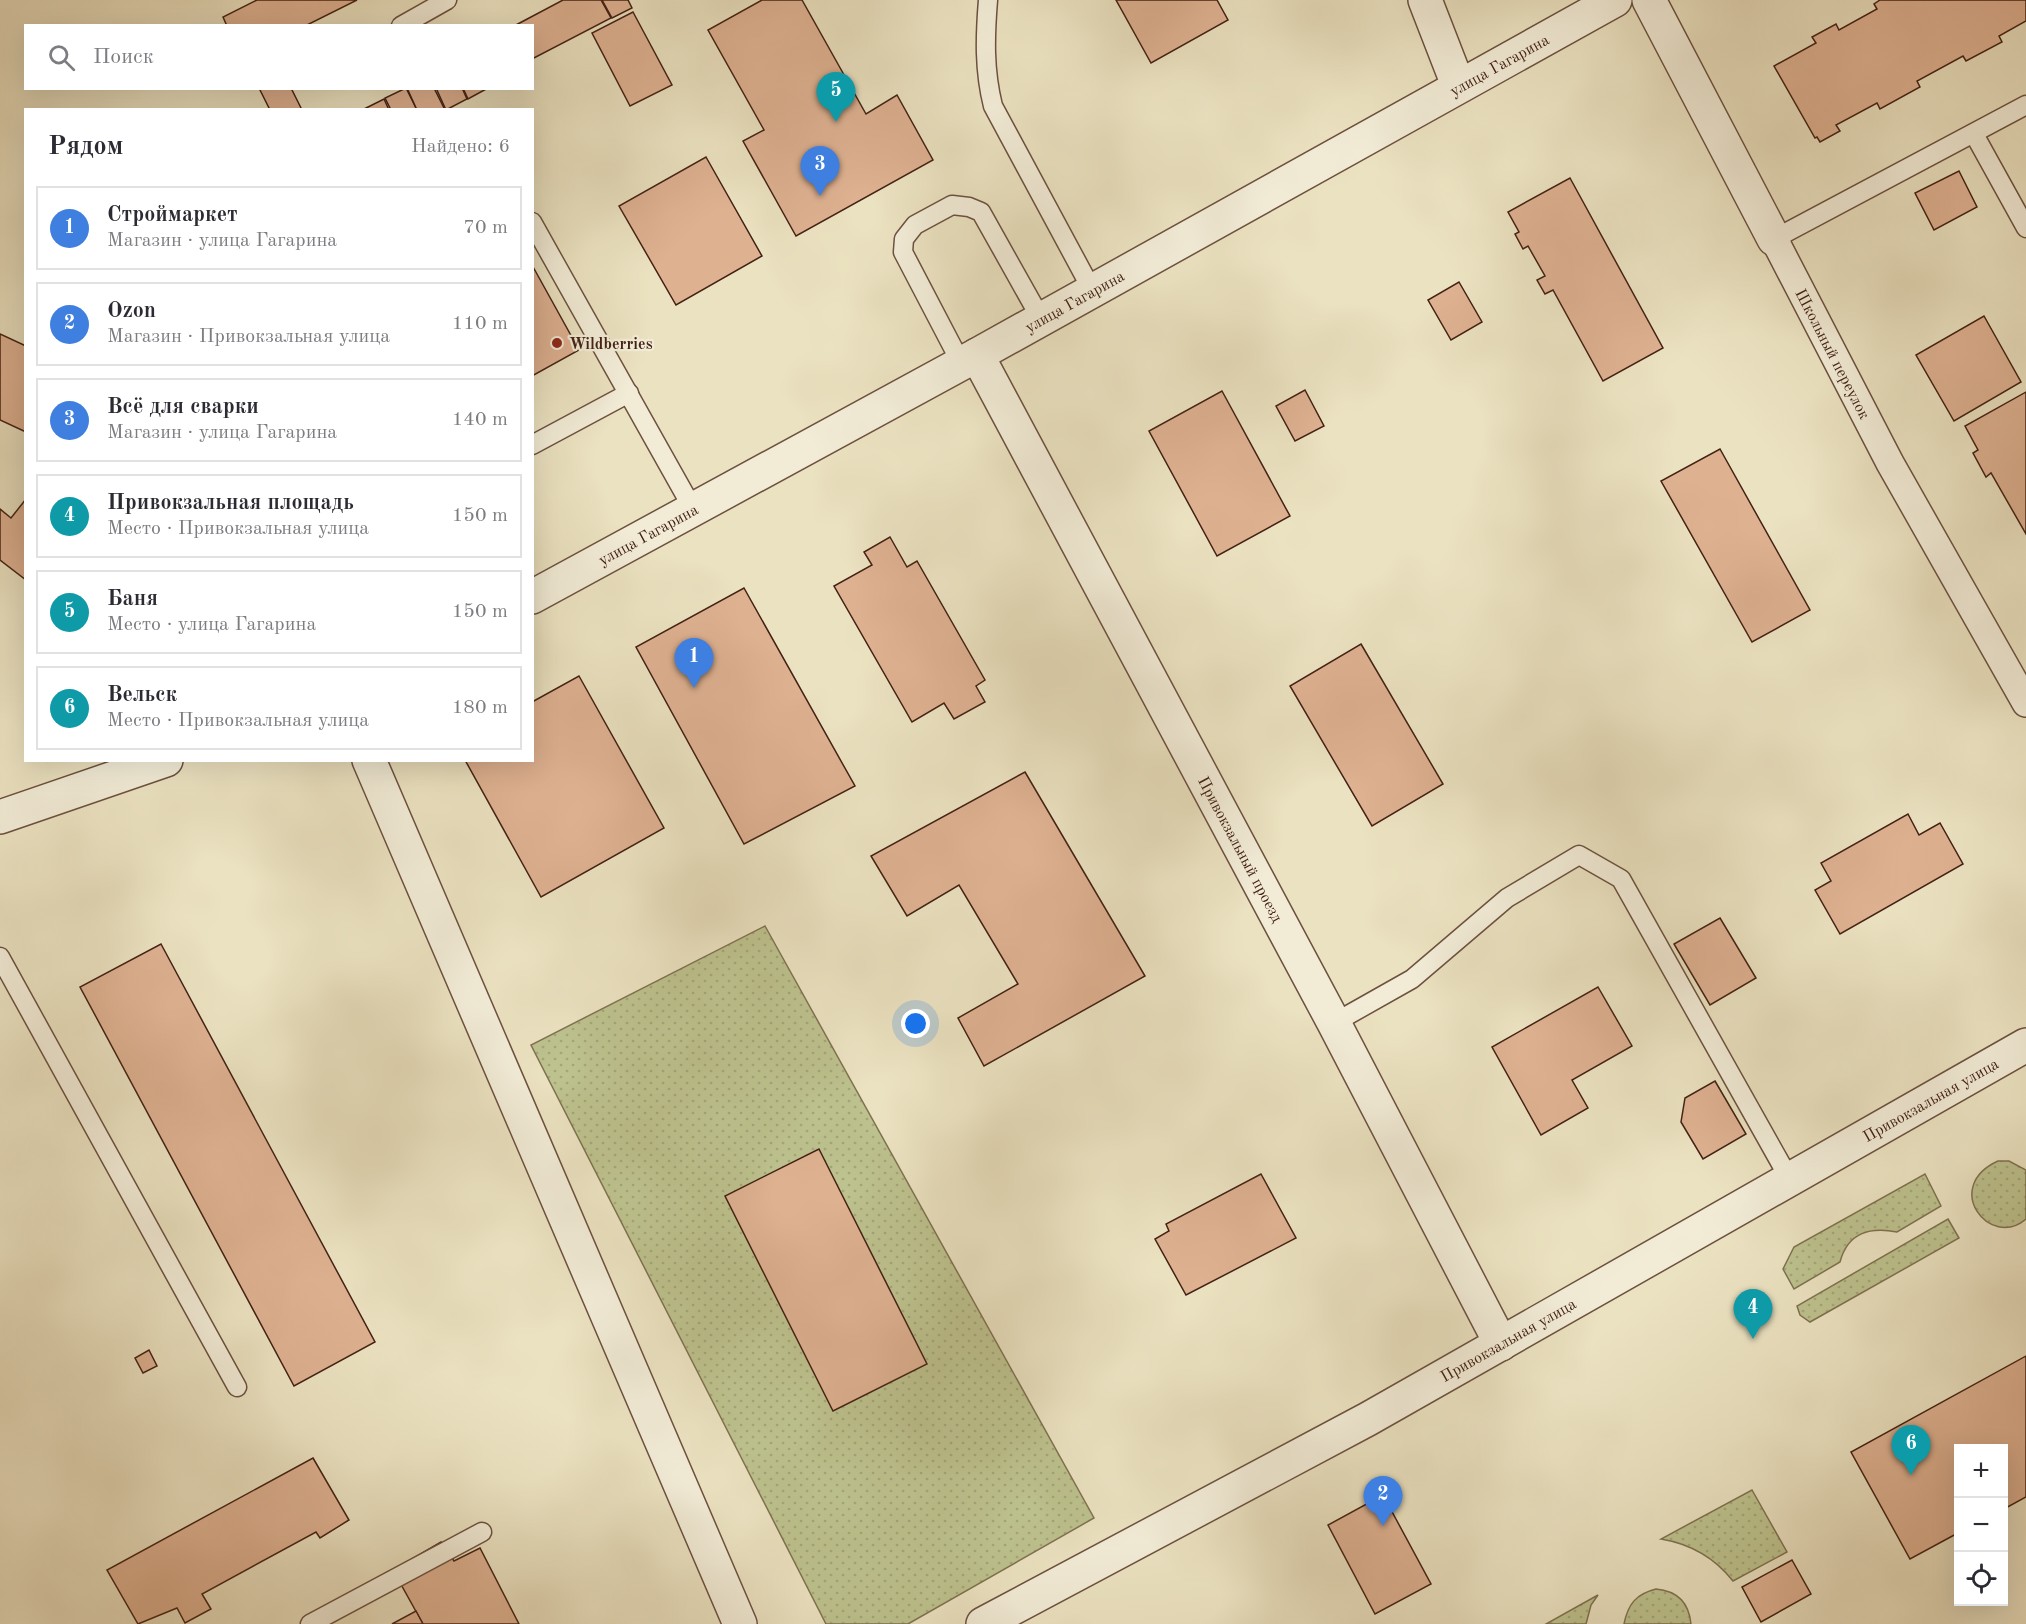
<!DOCTYPE html>
<html lang="ru">
<head>
<meta charset="utf-8">
<style>
  body { margin:0; font-family:"Old Standard TT",serif; background:#f2f2f3; color:#2b2b33 }
  .controls { position:absolute; right:18px; bottom:18px; display:grid; overflow:hidden; border-radius:0px; box-shadow:0 6px 24px #0002 }
  .controls button { width:54px; height:54px; display:grid; place-items:center; padding:0; border:0; border-bottom:2px solid #e1e1e2; background:#fff; color:#2b2b33; font:30px sans-serif }
  .you { position:absolute; left:916px; top:1024px; width:21px; height:21px; margin:-15px; border:4px solid #fff; border-radius:50%; background:#1a73e8; box-shadow:0 0 0 9px #1a73e833 }
  .badge { display:grid; place-items:center; width:39px; height:39px; border-radius:50%; background:#8f2418; color:#fff; font-size:20px; font-weight:700 }
  .pin { position:absolute; translate:-50% -50px; filter:drop-shadow(0 2px 3px #0008) }
  .pin::after { content:''; position:absolute; top:32px; width:21px; height:18px; background:inherit; clip-path:polygon(0 0,100% 0,50% 100%) }
  .list { margin:0; padding:0; list-style:none }
  h2 { display:flex; justify-content:space-between; align-items:center; height:78px; margin:0; padding:0 24px; font-size:26px }
  h2 small { font-size:20px; font-weight:400; color:#7c7c81 }
  .list li { display:grid; grid-template-columns:39px 1fr auto; gap:18px; align-items:center; box-sizing:border-box; height:84px; margin:0 12px 12px; padding:0 12px; border:2px solid #e1e1e2; border-radius:0px }
  .list b { display:block; font-size:22px; white-space:nowrap }
  .list p { margin:0; font-size:20px; white-space:nowrap; color:#7c7c81 }
  .list em { font-size:20px; font-style:normal; color:#7c7c81 }
  .icon { flex:none; width:33px; height:33px; fill:none; stroke:currentColor; stroke-width:2; stroke-linecap:round; stroke-linejoin:round }
  .map { position:relative; flex:none; width:2026px; height:1624px; overflow:hidden }
  .search { position:absolute; background:#fff; box-shadow:0 6px 24px #0002; left:24px; top:24px; width:510px; height:66px; display:flex; align-items:center; gap:15px; box-sizing:border-box; padding:0 21px; border-radius:0px; color:#7c7c81; font-size:22px }
  .panel { position:absolute; background:#fff; box-shadow:0 6px 24px #0002; left:24px; top:108px; width:510px; height:654px; border-radius:0px }
  .map>svg:first-child { display:block }
  .grass { fill:url(#grass-dots); stroke:#807251; stroke-width:1.5 }
  .building { fill:#deb191; stroke:#432114; stroke-width:1.5 }
  .lines { fill:none; stroke-linecap:round; stroke-linejoin:round }
  .service-casing { stroke:#6d513f; stroke-width:21 }
  .pedestrian-casing { stroke:#6d513f; stroke-width:30 }
  .minor-casing { stroke:#6d513f; stroke-width:36 }
  .tertiary-casing { stroke:#6d513f; stroke-width:36 }
  .service { stroke:#f2ecd7; stroke-width:18 }
  .pedestrian { stroke:#f2ecd7; stroke-width:27 }
  .minor { stroke:#f2ecd7; stroke-width:33 }
  .tertiary { stroke:#f2ecd7; stroke-width:33 }
  .poi-dot { fill:#8f2418; stroke:#f2ecd7; stroke-width:2 }
  .labels { text-anchor:middle; stroke-width:4.5; stroke-linejoin:round; paint-order:stroke }
  .street-label { font-size:16px; fill:#432114; stroke:#f2ecd7 }
  .poi-label { font-size:16px; font-weight:bold; fill:#432114; stroke:#f2ecd7; text-anchor:start }
</style>
</head>
<body>
<div class="map">
<svg width="2026" height="1624" viewBox="0 0 2026 1624">
  <defs>
    <pattern id="grass-dots" width="8" height="8" patternUnits="userSpaceOnUse" patternTransform="scale(1.5)"><rect width="8" height="8" fill="#bdc28e"/><path d="M2 2h.1M6 6h.1" fill="none" stroke="#a4a67a" stroke-width="1.8" stroke-linecap="round"/></pattern>
  </defs>
  <rect width="100%" height="100%" fill="#ebe2c1"/>
  <filter id="stains"><feTurbulence type="fractalNoise" baseFrequency=".00333" numOctaves="4"/><feColorMatrix values="0 0 0 0 .2 0 0 0 0 .09 0 0 0 0 .02 0 0 0 .5 -.17"/></filter>
  <radialGradient id="worn" r=".72"><stop offset=".6" stop-color="#630" stop-opacity="0"/><stop offset="1" stop-color="#630" stop-opacity=".3"/></radialGradient>
  <g class="grass">
    <polygon points="765,926 1094,1518 908,1624 826,1624 531,1045"/>
    <path d="M1998 1161H2009L2026 1170V1219C1990 1250 1941 1187 1998 1161Z"/>
    <path d="M1925 1174 1941 1206 1897 1232C1870 1227 1848 1232 1840 1262L1794 1289 1783 1269 1794 1247Z"/>
    <polygon points="1948,1219 1959,1238 1810,1322 1800,1315 1797,1306"/>
    <path d="M1752 1490 1787 1552 1733 1581C1714 1557 1691 1544 1661 1539Z"/>
    <path d="M1656 1589C1678 1591 1689 1603 1691 1624H1624C1628 1604 1636 1594 1656 1589Z"/>
    <polygon points="1598,1595 1591,1605 1586,1624 1546,1624"/>
  </g>
  <g class="building">
    <polygon points="257,0 357,0 305,26 227,26 223,17"/>
    <polygon points="563,0 601,0 611,18 532,59 532,26 514,26"/>
    <polygon points="602,0 628,0 632,8 612,18"/>
    <polygon points="762,0 802,0 866,114 897,95 933,160 796,236 743,141 764,130 708,30"/>
    <polygon points="1116,0 1217,0 1228,20 1151,63"/>
    <polygon points="1880,0 2026,0 2026,21 1999,36 2002,42 1966,61 1963,56 1917,81 1920,87 1880,109 1877,103 1836,125 1840,131 1820,142 1817,137 1815,138 1774,66 1816,43 1812,37 1836,24 1839,30 1877,9 1874,4"/>
    <polygon points="633,12 672,85 630,106 592,33"/>
    <polygon points="259,88 291,88 302,110 270,110"/>
    <polygon points="406,88 417,110 391,110 385,98"/>
    <polygon points="407,88 434,88 445,110 417,110"/>
    <polygon points="436,88 462,88 467,99 446,110"/>
    <polygon points="463,88 488,88 468,99"/>
    <polygon points="384,99 389,110 365,110 364,109"/>
    <polygon points="706,157 762,256 676,305 619,206"/>
    <polygon points="1959,171 1977,207 1934,230 1915,193"/>
    <polygon points="1570,178 1663,348 1603,381 1553,290 1545,294 1537,280 1545,276 1528,246 1523,249 1515,234 1519,232 1508,212"/>
    <polygon points="532,265 579,350 532,376"/>
    <polygon points="1459,282 1482,322 1451,340 1428,300"/>
    <polygon points="1984,316 2021,382 1954,421 1916,355"/>
    <polygon points="0,334 26,346 26,432 0,420"/>
    <polygon points="1305,390 1324,426 1295,441 1276,406"/>
    <polygon points="1222,391 1290,516 1217,556 1149,431"/>
    <polygon points="2026,392 2026,534 1991,473 1986,477 1973,453 1978,450 1965,426"/>
    <polygon points="1720,449 1810,610 1752,642 1661,481"/>
    <polygon points="26,499 26,580 0,560 0,509 11,518"/>
    <polygon points="890,537 907,567 917,561 985,680 976,686 985,702 954,719 944,703 912,722 834,586 872,565 864,552"/>
    <polygon points="744,588 855,786 744,844 636,647"/>
    <polygon points="1361,644 1443,784 1372,826 1290,686"/>
    <polygon points="579,676 664,828 541,897 465,760 532,760 532,702"/>
    <polygon points="1025,772 1145,976 984,1066 958,1018 1018,984 959,885 907,916 871,856"/>
    <polygon points="1908,814 1919,835 1940,823 1963,864 1840,934 1815,890 1831,881 1821,863"/>
    <polygon points="1720,918 1756,978 1710,1005 1674,944"/>
    <polygon points="161,944 375,1342 294,1386 80,987"/>
    <polygon points="1598,987 1632,1046 1572,1080 1588,1108 1541,1135 1492,1047"/>
    <polygon points="1715,1081 1746,1134 1703,1159 1681,1122 1685,1098"/>
    <polygon points="819,1149 927,1364 833,1411 725,1196"/>
    <polygon points="1261,1174 1296,1238 1186,1295 1155,1239 1169,1231 1166,1224"/>
    <polygon points="149,1350 157,1366 143,1373 135,1358"/>
    <polygon points="2026,1356 2026,1497 2004,1509 2004,1448 1958,1448 1958,1533 1910,1559 1851,1452"/>
    <polygon points="313,1458 349,1520 320,1538 316,1532 202,1594 211,1609 185,1623 177,1608 138,1624 107,1570"/>
    <polygon points="1383,1495 1431,1584 1375,1614 1328,1525"/>
    <polygon points="441,1542 454,1561 480,1548 519,1624 423,1624 393,1570"/>
    <polygon points="1792,1560 1811,1594 1761,1622 1742,1587"/>
    <polygon points="416,1611 423,1624 392,1624"/>
  </g>
  <g class="lines">
    <g class="service-casing">
      <g id="service">
        <path d="M988 0C985 37 984 70 993 106L1092 290"/>
        <polyline points="401,26 447,0"/>
        <polyline points="1974,134 2026,228"/>
        <polyline points="532,222 693,509"/>
        <polyline points="1774,239 2026,105"/>
        <polyline points="961,363 903,252 904,239 915,225 952,205 969,207 981,212 1041,319"/>
        <polyline points="532,445 629,393"/>
        <polyline points="0,957 237,1387"/>
        <polyline points="1334,1023 1412,979 1507,898 1579,855 1621,879 1790,1180"/>
        <polyline points="310,1624 482,1532"/>
      </g>
    </g>
    <g class="pedestrian-casing">
      <g id="pedestrian">
        <path id="s1" d="M1774 239 1890 463 2026 703"/>
      </g>
    </g>
    <g class="minor-casing">
      <g id="minor">
        <polyline points="1425,0 1458,85"/>
        <polyline points="1649,0 1774,239"/>
        <path id="s2" d="M977 355 1334 1023 1501 1344"/>
      </g>
    </g>
    <g class="tertiary-casing">
      <g id="tertiary">
        <path id="s3" d="M532 597 977 355 1615 0"/>
        <polyline points="369,760 740,1624"/>
        <polyline points="0,817 166,760"/>
        <path id="s4" d="M983 1624 1368 1419 2026 1045"/>
      </g>
    </g>
    <use href="#service" class="service"/>
    <use href="#pedestrian" class="pedestrian"/>
    <use href="#minor" class="minor"/>
    <use href="#tertiary" class="tertiary"/>
  </g>
  <circle class="poi-dot" cx="557" cy="343" r="6"/>
  <g class="labels">
    <g class="street-label">
      <text dy="6" stroke="none"><textPath href="#s3" startOffset="1104">улица Гагарина</textPath></text>
      <text dy="6" stroke="none"><textPath href="#s3" startOffset="618">улица Гагарина</textPath></text>
      <text dy="6" stroke="none"><textPath href="#s1" startOffset="129">Школьный переулок</textPath></text>
      <text dy="6" stroke="none"><textPath href="#s3" startOffset="132">улица Гагарина</textPath></text>
      <text dy="6" stroke="none"><textPath href="#s2" startOffset="560">Привокзальный проезд</textPath></text>
      <text dy="6" stroke="none"><textPath href="#s4" startOffset="1083">Привокзальная улица</textPath></text>
      <text dy="6" stroke="none"><textPath href="#s4" startOffset="597">Привокзальная улица</textPath></text>
    </g>
    <g class="poi-label">
      <text x="569" y="349">Wildberries</text>
    </g>
  </g>
  <rect width="100%" height="100%" filter="url(#stains)"/>
  <rect width="100%" height="100%" fill="url(#worn)"/>
</svg>
<div class="controls">
<button>+</button>
<button>−</button>
<button><svg class="icon" aria-label="locate" viewBox="0 0 24 24"><circle cx="12" cy="12" r="6"/><path d="M12 2v4M12 18v4M2 12h4M18 12h4"/></svg></button>
</div>
<div class="you"></div>
<div class="pin badge" style="left:694px;top:688px;background:#3f7fe0">1</div>
<div class="pin badge" style="left:1383px;top:1526px;background:#3f7fe0">2</div>
<div class="pin badge" style="left:820px;top:196px;background:#3f7fe0">3</div>
<div class="pin badge" style="left:1753px;top:1339px;background:#0f9aa8">4</div>
<div class="pin badge" style="left:836px;top:122px;background:#0f9aa8">5</div>
<div class="pin badge" style="left:1911px;top:1475px;background:#0f9aa8">6</div>
<div class="search"><svg class="icon" aria-label="search" viewBox="0 0 24 24"><circle cx="10" cy="10" r="6"/><path d="M15 15l6 6"/></svg>Поиск</div>
<section class="panel">
<h2>Рядом<small>Найдено: 6</small></h2>
<ul class="list">
<li><span class="badge" style="background:#3f7fe0">1</span><div><b>Строймаркет</b><p>Магазин · улица Гагарина</p></div><em>70 m</em></li>
<li><span class="badge" style="background:#3f7fe0">2</span><div><b>Ozon</b><p>Магазин · Привокзальная улица</p></div><em>110 m</em></li>
<li><span class="badge" style="background:#3f7fe0">3</span><div><b>Всё для сварки</b><p>Магазин · улица Гагарина</p></div><em>140 m</em></li>
<li><span class="badge" style="background:#0f9aa8">4</span><div><b>Привокзальная площадь</b><p>Место · Привокзальная улица</p></div><em>150 m</em></li>
<li><span class="badge" style="background:#0f9aa8">5</span><div><b>Баня</b><p>Место · улица Гагарина</p></div><em>150 m</em></li>
<li><span class="badge" style="background:#0f9aa8">6</span><div><b>Вельск</b><p>Место · Привокзальная улица</p></div><em>180 m</em></li>
</ul>
</section>
</div>
</body>
</html>
